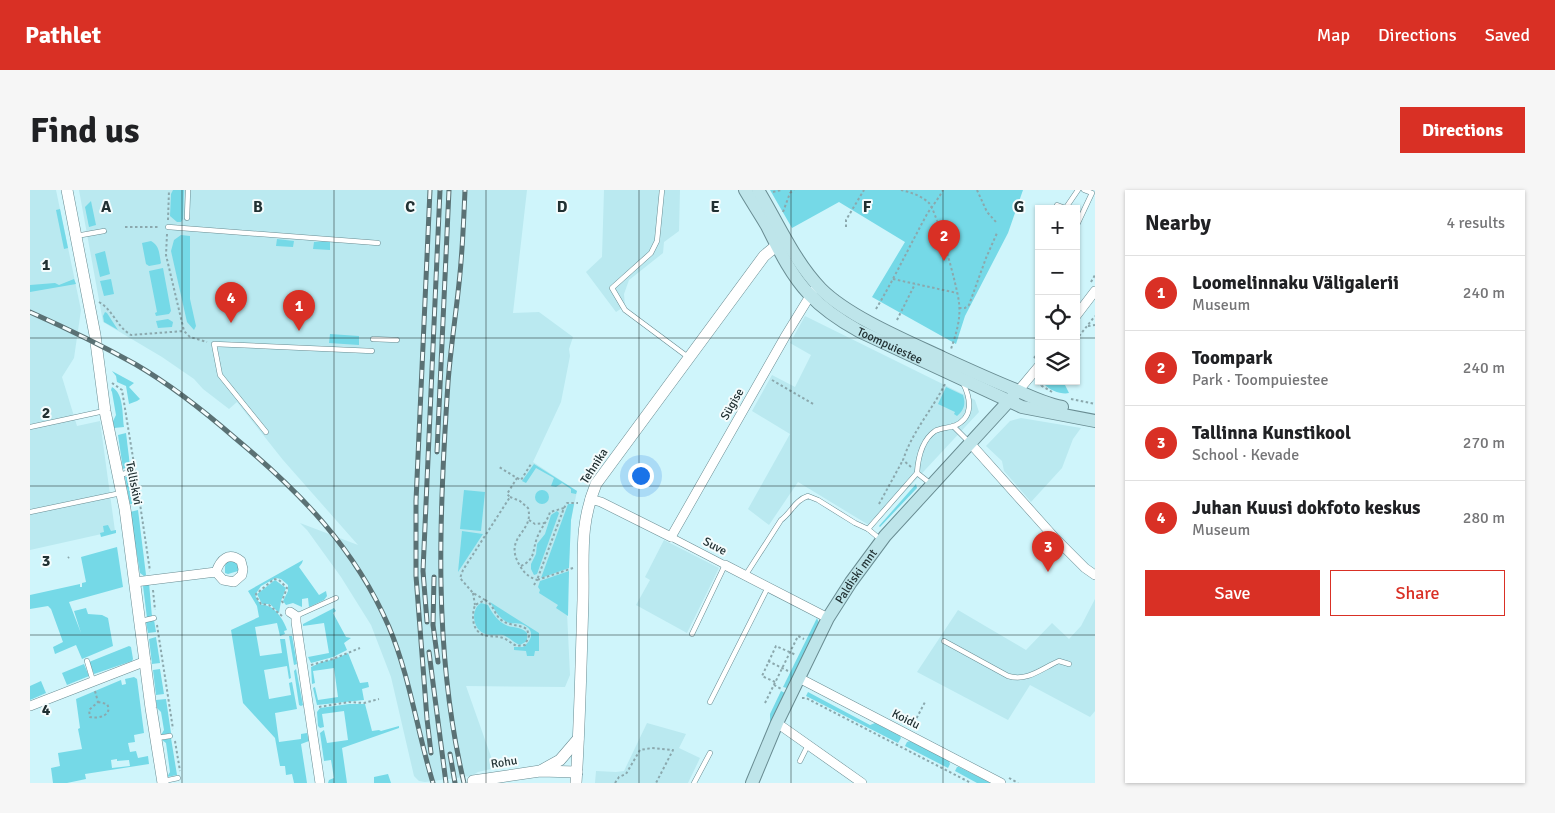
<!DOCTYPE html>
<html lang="en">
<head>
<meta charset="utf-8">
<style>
  body { margin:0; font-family:Signika,sans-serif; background:#f6f6f6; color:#202124 }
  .controls { position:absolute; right:15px; top:15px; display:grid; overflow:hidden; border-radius:0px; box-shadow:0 1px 4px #0004 }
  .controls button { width:45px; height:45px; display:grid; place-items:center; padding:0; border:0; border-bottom:1px solid #e0e0e0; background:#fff; color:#202124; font:25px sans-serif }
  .you { position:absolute; left:610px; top:285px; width:18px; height:18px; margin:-12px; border:4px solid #fff; border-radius:50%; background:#1a73e8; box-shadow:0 0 0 8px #1a73e833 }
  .badge { display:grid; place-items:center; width:32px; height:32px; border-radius:50%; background:#d93025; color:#fff; font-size:16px; font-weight:700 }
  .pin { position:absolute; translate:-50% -41px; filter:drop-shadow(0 1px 2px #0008) }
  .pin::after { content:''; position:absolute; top:26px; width:18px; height:15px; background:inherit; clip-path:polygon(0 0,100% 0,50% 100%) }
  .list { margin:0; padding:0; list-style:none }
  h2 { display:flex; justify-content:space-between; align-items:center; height:65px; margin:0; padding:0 20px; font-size:21px }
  h2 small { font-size:16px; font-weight:400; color:#757577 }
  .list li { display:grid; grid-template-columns:32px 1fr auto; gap:15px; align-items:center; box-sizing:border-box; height:75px; padding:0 20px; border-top:1px solid #e0e0e0 }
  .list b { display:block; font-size:19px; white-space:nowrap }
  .list p { margin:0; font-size:16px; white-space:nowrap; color:#757577 }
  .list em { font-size:16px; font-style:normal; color:#757577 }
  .actions { display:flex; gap:10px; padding:15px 20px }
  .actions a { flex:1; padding:11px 0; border:1px solid #d93025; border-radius:0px; text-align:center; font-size:18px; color:#d93025 }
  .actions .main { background:#d93025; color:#fff }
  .icon { flex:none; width:28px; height:28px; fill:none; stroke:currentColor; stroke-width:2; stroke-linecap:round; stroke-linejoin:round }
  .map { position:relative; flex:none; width:1065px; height:593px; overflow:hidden; border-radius:0px }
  header { display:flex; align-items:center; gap:30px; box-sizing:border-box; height:70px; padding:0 25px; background:#d93025; color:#fff }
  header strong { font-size:24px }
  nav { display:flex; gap:28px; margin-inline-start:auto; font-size:18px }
  .intro { display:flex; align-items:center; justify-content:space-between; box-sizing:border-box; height:120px; padding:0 30px }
  h1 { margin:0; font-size:35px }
  .button { padding:12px 22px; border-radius:0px; background:#d93025; color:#fff; font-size:18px; font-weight:700 }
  main { display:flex; gap:30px; padding:0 30px }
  aside { flex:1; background:#fff; border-radius:0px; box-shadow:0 1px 4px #0004 }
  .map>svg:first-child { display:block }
  .built { fill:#bae9f0 }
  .green { fill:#75d9e7; fill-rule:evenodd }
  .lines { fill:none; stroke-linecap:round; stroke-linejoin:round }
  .service-casing { stroke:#698c92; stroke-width:5.5 }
  .pedestrian-casing { stroke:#698c92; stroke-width:8 }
  .minor-casing { stroke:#698c92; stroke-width:10 }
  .tertiary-casing { stroke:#698c92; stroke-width:12 }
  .secondary-casing { stroke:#698c92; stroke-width:14 }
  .path { stroke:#8ba8ad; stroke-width:2; stroke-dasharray:2.5 2.5; stroke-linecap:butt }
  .service { stroke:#fff; stroke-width:4.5 }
  .pedestrian { stroke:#fff; stroke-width:7 }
  .minor { stroke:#fff; stroke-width:9 }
  .tertiary { stroke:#fff; stroke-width:11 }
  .secondary { stroke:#bee5ea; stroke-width:12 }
  .rail-casing { stroke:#5a7174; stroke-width:5 }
  .rail { stroke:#f4fcfd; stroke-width:3; stroke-dasharray:9; stroke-linecap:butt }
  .grid { fill:none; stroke:#213032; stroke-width:1; stroke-opacity:0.55 }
  .labels { text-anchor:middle; stroke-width:4; stroke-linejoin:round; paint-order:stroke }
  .street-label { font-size:12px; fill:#213032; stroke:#f4fcfd }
  .grid-label { font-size:16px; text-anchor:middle; font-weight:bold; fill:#213032; stroke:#f4fcfd; stroke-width:4; stroke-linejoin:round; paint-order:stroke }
</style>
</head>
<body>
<header>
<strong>Pathlet</strong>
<nav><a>Map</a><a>Directions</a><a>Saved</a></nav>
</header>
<div class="intro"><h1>Find us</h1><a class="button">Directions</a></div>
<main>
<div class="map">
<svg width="1065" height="593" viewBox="0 0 1065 593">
  <rect width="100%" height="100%" fill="#cff5fb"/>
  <g class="built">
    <polygon points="0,0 26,0 51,120 44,168 32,187 47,236 70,231 85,341 0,360"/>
    <polygon points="49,0 497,0 483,123 509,122 543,147 539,159 540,166 531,212 503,272 547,301 541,330 537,422 540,485 535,497 436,496 465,578 448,582 441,586 395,592 389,591 384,586 361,487 341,435 311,387 277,340 270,333 328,355 253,270 207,212 199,219 173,199 164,189 132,167 73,132"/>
    <polygon points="574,0 650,0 649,41 634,52 633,63 599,90 594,104 595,116 586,122 556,82 572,67"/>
    <polygon points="775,126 945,210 949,222 842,337 768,292 739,335 718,319 760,244 722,221 742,185 765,197 781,165 760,153"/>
    <polygon points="991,228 1051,238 1043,249 1032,278 1001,312 974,281 972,271 956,256 980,231"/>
    <polygon points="634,350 689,378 657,443 606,415 620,390 615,387"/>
    <polygon points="1065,409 1065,521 1060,527 1000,495 978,530 887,482 928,420 996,460 1022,433 1039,449 1051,436"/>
    <polygon points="617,533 656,544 649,558 670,568 658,593 565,593 566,581 586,582 594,581"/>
  </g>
  <g class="green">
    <polygon points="143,0 154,0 153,29 151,32 147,32 140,26 141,4"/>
    <polygon points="740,0 993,0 978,43 935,126 926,154 842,107 875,52 809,12 762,38"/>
    <polygon points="61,11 66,35 59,37 55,17"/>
    <polygon points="30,19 38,58 34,59 26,20"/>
    <polygon points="151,45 160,46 160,109 166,136 164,140 157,132 141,61 144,50"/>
    <polygon points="247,49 264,51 263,57 246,56"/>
    <path d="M121 51C130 56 129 64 131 73L130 74 119 76 116 74 112 53Z"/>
    <polygon points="300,51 300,60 283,59 284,52"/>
    <polygon points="75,61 80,84 70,87 65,64"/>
    <polygon points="133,78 141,121 139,124 126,126 125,123 127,122 119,81"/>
    <polygon points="44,89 46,94 0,102 0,95 25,93 29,95"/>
    <polygon points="81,89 84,104 74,106 70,91"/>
    <polygon points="75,122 77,123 88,140 74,132 73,126"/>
    <polygon points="138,129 143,132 142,137 128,138 126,131"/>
    <polygon points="300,144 329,146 329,155 299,153"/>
    <polygon points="82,181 104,193 99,197 110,209 107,211 99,214 96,196 87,192 86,186"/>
    <path d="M1017 191H1033L1039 203C1032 205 1019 200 1015 195Z"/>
    <path d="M82 197C94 204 92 223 94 237L84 238 83 231 86 225 82 202 81 200Z"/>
    <path d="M916 197 933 205C936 214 934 220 927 226L924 224 925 222 908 214Z"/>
    <polygon points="96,243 100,276 93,279 88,245"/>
    <polygon points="504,274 547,301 546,304 541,303 541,299 532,293 526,297 521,296 524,288 506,278 496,293 492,291"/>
    <polygon points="103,286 107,314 100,314 95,287"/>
    <polygon points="886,294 887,298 850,337 849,336"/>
    <circle cx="512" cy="307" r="7"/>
    <polygon points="434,300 455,302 451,341 430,339"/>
    <polygon points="538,314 544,314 541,330 539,378 511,388"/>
    <polygon points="108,320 116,385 114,386 110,383 100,322"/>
    <polygon points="527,321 529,323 507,384 504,385 501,379 501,374 506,364 507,354 515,344 521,325"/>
    <polygon points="78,335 81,341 86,340 86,343 71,347 70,343 74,342 73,336"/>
    <polygon points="432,341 453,344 428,382"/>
    <polygon points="87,357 93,397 39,412 51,443 44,421 56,418 58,424 72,425 78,428 83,456 52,469 46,455 25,464 23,457 33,452 21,419 18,416 0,419 0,405 50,394 50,397 52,397 52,393 56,392 51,367"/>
    <polygon points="205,370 208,372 208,381 198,384 195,383 195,376 197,372"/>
    <path d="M273 370 272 373 269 377 289 405 296 401 297 406 294 410 279 417 278 408 272 409V417L263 413 256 415 253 411 258 401V395L251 389 246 388 231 396 225 405 230 414C233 415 236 415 238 416 247 419 255 433 257 440L254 441 255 444 250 446 247 433 225 437 230 466 252 463 250 449H255L261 488 259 489 257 476 234 480 239 509 261 505 259 493 262 492 267 519 245 523 249 552 271 549V544L277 543 279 551 271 554 277 593H264L262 584 256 585 255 576H250L245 548 213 513 201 440 229 427 227 416 218 401Z"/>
    <polygon points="539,381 538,426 526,418 528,415 509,403 510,400 508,397 510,391"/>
    <polygon points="245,390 256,398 251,411 249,423 240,414 232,414 227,404"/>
    <polygon points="119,393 122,427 117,428 113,396"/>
    <path d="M460 412 509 443V461H505L504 466H497L496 461 484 460V457H493C502 451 505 440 494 435 488 432 481 435 475 431 468 426 464 419 460 412Z"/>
    <path d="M451 413 458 415C462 423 468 432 478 436 485 438 492 437 497 443V451L490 455C484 453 479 447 473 445 466 444 459 446 453 443 442 437 441 419 451 413Z"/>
    <polygon points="304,418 306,421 303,423 316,447 321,448 314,453 317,460 303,467 281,473 278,467 299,463 294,433 273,436 273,434"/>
    <polygon points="787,428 789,433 757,498 753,497"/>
    <polygon points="124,430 126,442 118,443 116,432"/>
    <polygon points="259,446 262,446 267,474 264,475"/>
    <polygon points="126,447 130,473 122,474 119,449"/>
    <polygon points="99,456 101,457 103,469 102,471 64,484 59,472"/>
    <polygon points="318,463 330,493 338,492 339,497 332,499 334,510 287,515 283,498 285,497 288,510 308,507 304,478 283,481 285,493 282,494 281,477 292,472 305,469"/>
    <polygon points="54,474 59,486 37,495 32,483"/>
    <polygon points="130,479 134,504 126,505 123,480"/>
    <polygon points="266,479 273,515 271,516 269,515 264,481"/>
    <path d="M104 487 107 489 114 543 104 545 105 552 98 553 100 562 106 561 108 568 118 566 119 574 55 584 56 589 37 593H23L21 578 30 576 28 563 52 559 48 539 50 538 46 509 91 490 92 495 96 494 95 489ZM87 569V571L99 570 100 576 82 578 81 570Z"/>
    <polygon points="11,491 16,503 0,510 0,496"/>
    <polygon points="751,501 755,503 740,538 740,524"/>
    <polygon points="778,502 840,535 845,533 870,546 871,548 868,553 776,506"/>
    <polygon points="136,509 141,543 131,545 134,540 131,522 127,518 126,510"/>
    <polygon points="319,514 335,514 342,541 349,540 351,541 369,536 369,538 312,558 317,593 298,593 299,590 304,588 301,570 294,571 290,543 294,540 297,553 318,550 314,521 292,524 294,537 290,538 288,536 287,522 290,518"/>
    <polygon points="141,548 147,585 137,587 140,582 136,553 132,550"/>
    <polygon points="880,551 919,571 920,574 918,578 875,556 877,552"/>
    <polygon points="927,577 929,577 961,593 947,593 925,581"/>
    <polygon points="358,584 361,593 344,593 344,587"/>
  </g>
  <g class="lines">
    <g class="service-casing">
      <g id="service">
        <polyline points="632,0 627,51 621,63 582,98 595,120 658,167"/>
        <polyline points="1027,15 1035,18"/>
        <polyline points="1035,19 1048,0"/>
        <polyline points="157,28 158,0"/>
        <polyline points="138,37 348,53"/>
        <polyline points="1046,37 1062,3 1054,0"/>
        <polyline points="46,46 74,41"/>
        <polyline points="343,149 367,150"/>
        <polyline points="923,236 939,252"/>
        <polyline points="0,237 74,221"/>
        <polyline points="236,242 190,185 184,154 342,161"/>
        <polyline points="887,283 901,294"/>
        <polyline points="90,285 103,281"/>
        <polyline points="0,322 91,303"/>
        <path d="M838 339 887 283C888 268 892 250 905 241 910 238 918 238 924 236 944 228 941 209 933 193"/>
        <path d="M715 386 751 330C761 323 765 310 778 306L788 310 825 333 838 339 850 349"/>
        <polyline points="266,426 306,408"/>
        <polyline points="111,431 124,428"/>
        <polyline points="662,444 695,375"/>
        <path d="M914 451 978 486C998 492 1012 478 1029 471L1039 474"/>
        <polyline points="57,471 63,491"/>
        <polyline points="680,512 738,397"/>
        <polyline points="127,548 140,546"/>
        <polyline points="770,571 778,555"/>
        <polyline points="134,591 148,588"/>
        <polyline points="664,593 680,563"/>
      </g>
    </g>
    <g class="pedestrian-casing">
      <polyline id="pedestrian" points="641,347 695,375"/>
    </g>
    <g class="minor-casing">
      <g id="minor">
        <polyline points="1046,126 1065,101"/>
        <polyline points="988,201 1009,176"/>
        <polyline points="940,253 1025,348 1055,378 1065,385"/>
        <polyline points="560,309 571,312 641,347 756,145 783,101"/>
        <polyline points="695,375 798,428"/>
        <path d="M105 392 186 382C190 370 198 361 211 371L213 379 212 385 204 392 193 390 186 382"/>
        <polyline points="260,422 266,426 266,432 290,593"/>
        <polyline points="769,488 971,593"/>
        <polyline points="0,516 116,471"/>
        <polyline points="747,533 832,593"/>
      </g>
    </g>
    <g class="tertiary-casing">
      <g id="tertiary">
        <polyline points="37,0 65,145 75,221 95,319 121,518 133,593"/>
        <polyline points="512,580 530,570 548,549"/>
        <polyline points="443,591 510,581 547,582"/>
        <path d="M546 593C550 532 551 471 553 410 554 366 549 336 566 294L734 66 752 51"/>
      </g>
    </g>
    <g class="secondary-casing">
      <g id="secondary">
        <path id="s1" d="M715 0C722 12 730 24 737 36 749 60 761 85 779 104 793 119 811 131 829 141L992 217 1065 231"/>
        <path d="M728 0C748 33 764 71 791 99 819 127 877 151 913 168 937 179 961 190 986 200 1001 207 1016 214 1032 217"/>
        <path id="s2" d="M722 593 747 533 798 428 821 392 855 346 988 201"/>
      </g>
    </g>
    <g class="path">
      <path d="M871 0C880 2 892 6 899 13 907 22 928 99 929 113 931 129 926 144 921 159"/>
      <polyline points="947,0 957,22 966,32"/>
      <polyline points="743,2 751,0"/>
      <polyline points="753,22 760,3 764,0"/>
      <polyline points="138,30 139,0"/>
      <polyline points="95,37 130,37"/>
      <polyline points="816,37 816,30 834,0"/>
      <polyline points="137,44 136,65 154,141 160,147 177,152"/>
      <polyline points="863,89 927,103"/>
      <polyline points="1061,92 1065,85"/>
      <path d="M69 112C83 120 87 137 101 145L154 141"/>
      <polyline points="929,118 935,118 939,115 956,68 967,43"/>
      <path d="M846 119C864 89 879 57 896 26 901 17 908 10 913 0"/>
      <polyline points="867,130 885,94"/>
      <polyline points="1058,136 1065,135"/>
      <polyline points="1046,150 1065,126"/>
      <polyline points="1004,168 1009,162"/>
      <polyline points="742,190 785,215"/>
      <polyline points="82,193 92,200 104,274"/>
      <polyline points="1007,193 1022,202"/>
      <polyline points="1010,195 1014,191"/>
      <polyline points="1041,209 1065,214"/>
      <path d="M881 277 873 270C882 242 902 220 915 194"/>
      <polyline points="106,287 120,381"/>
      <polyline points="487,288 491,290 501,274"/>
      <path d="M480 307 490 311 498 318C505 343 472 346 490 376 494 383 499 387 507 390L504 395"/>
      <polyline points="849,314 873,270"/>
      <polyline points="499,330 505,334 515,333"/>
      <polyline points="38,368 39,367"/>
      <path d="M491 376C506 369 502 361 507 348 510 339 517 332 520 322L534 318"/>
      <polyline points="543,378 507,390 534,318 537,313 548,313"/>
      <polyline points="123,400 125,420"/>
      <polyline points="443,403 445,415"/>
      <polyline points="455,410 443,403 430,388 433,380 480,307 477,304 487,288 469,277"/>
      <path d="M455 410C463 414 464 423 470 429 478 436 488 434 497 439L499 446 495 455 487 456C482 454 478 450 473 448 468 446 463 447 458 446 442 444 441 427 445 415Z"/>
      <polyline points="252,426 239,415 231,414 227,408 226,404 244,389 249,390 257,398 252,411 254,415"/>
      <polyline points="127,435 143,539"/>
      <polyline points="738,471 758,481"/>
      <polyline points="281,475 303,469 330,458"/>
      <polyline points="745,492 732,486 746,456 766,465"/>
      <polyline points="744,495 751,499"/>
      <path d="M65 501 68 512 59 520 60 527C69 529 83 525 77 514L68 512"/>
      <polyline points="772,508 776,508 941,593"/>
      <polyline points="735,513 768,446 774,449"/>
      <polyline points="289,517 319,512 334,513 349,509"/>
      <polyline points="882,537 895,512"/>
      <polyline points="145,551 150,581"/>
      <polyline points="979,588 988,593"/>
      <polyline points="585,593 589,587 596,584 610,560 622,558 643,560 626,593"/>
    </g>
    <use href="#service" class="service"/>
    <use href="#pedestrian" class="pedestrian"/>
    <use href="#minor" class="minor"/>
    <use href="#tertiary" class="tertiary"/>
    <use href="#secondary" class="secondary"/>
    <g class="rail-casing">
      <g id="rail">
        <polyline points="400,0 386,311 386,386 397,529 401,563"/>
        <path d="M0 122C36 138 71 155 105 174 141 195 174 221 205 248 270 302 325 358 359 437 380 487 387 541 403 593"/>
        <polyline points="407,262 419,0"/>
        <polyline points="404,387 403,435 408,472"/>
        <polyline points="397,432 393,381 410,0"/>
        <polyline points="399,462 416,593"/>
        <polyline points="420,564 425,593"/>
        <path d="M434 593C403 462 409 326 418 193 421 152 428 112 431 72 433 48 434 24 435 0"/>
      </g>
    </g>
    <use href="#rail" class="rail"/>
  </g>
  <path class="grid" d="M152 0V593M304 0V593M456 0V593M609 0V593M761 0V593M913 0V593M0 148H1009M1046 148H1065M0 296H1065M0 445H1065"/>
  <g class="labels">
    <g class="street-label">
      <text dy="4" stroke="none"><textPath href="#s1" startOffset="219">Toompuiestee</textPath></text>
      <text transform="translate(702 214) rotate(-60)" y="4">Sügise</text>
      <text transform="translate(564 276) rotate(-57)" y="4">Tehnika</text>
      <text transform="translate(104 293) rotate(79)" y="4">Telliskivi</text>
      <text transform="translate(685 356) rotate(28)" y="4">Suve</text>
      <text dy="4" stroke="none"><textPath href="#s2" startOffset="232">Paldiski mnt</textPath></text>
      <text transform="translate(876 529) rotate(27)" y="4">Koidu</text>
      <text transform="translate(474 572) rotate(-9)" y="4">Rohu</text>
    </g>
  </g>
  <g class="grid-label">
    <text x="76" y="22">A</text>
    <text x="228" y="22">B</text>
    <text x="380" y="22">C</text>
    <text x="532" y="22">D</text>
    <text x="685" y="22">E</text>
    <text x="837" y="22">F</text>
    <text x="989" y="22">G</text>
    <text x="16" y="80">1</text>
    <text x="16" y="228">2</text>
    <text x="16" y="376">3</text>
    <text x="16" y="525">4</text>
  </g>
</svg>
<div class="controls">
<button>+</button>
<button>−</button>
<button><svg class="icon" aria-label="locate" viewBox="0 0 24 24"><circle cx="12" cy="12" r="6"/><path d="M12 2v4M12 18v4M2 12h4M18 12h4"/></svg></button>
<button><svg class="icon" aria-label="layers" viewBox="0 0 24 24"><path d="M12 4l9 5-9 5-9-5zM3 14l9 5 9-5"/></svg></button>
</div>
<div class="you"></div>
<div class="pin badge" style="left:269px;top:141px">1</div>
<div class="pin badge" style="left:914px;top:71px">2</div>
<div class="pin badge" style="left:1018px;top:382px">3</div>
<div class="pin badge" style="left:201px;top:133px">4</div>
</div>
<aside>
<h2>Nearby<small>4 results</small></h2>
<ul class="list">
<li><span class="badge">1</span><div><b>Loomelinnaku Väligalerii</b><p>Museum</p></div><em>240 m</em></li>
<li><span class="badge">2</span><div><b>Toompark</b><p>Park · Toompuiestee</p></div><em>240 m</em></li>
<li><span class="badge">3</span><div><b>Tallinna Kunstikool</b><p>School · Kevade</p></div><em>270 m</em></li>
<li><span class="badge">4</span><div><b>Juhan Kuusi dokfoto keskus</b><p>Museum</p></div><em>280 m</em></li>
</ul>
<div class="actions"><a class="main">Save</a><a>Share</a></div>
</aside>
</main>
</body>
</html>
